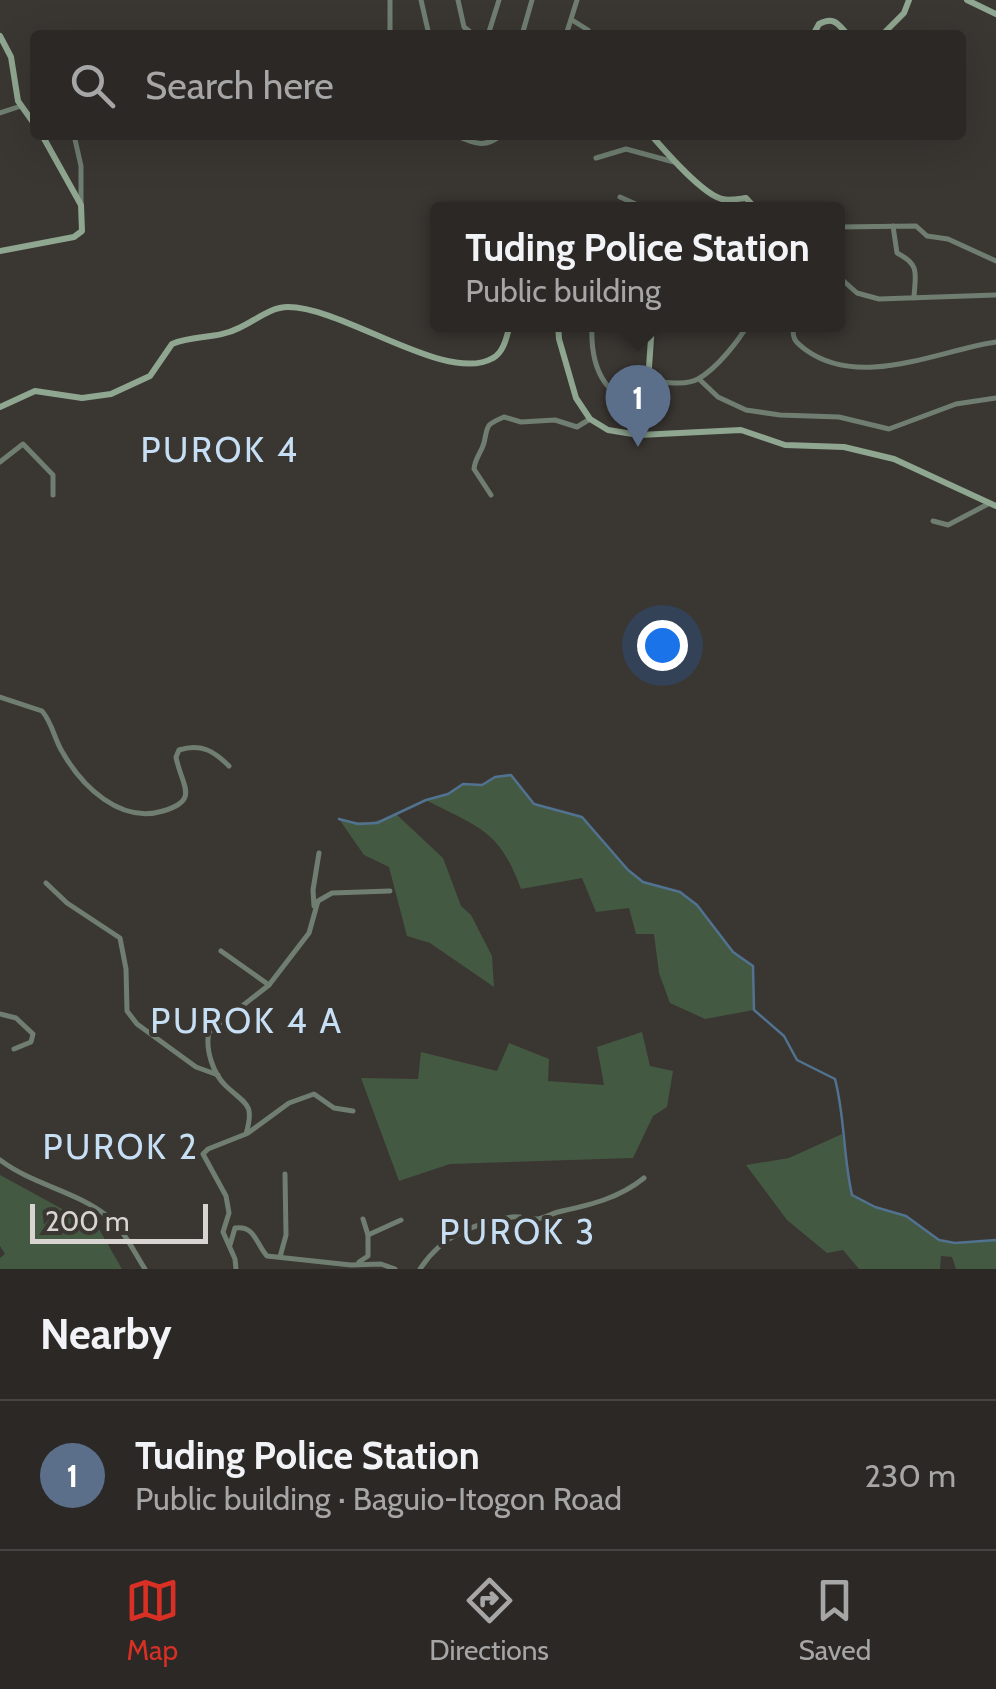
<!DOCTYPE html>
<html lang="en">
<head>
<meta charset="utf-8">
<style>
  body { margin:0; font-family:Cabin,sans-serif; background:#34302e; color:#f1f3f6 }
  .scale { position:absolute; left:30px; bottom:25px; width:178px; box-sizing:border-box; padding-left:10px; border:5px solid #d7d4d2; border-top:0; font-size:28px; line-height:35px; white-space:nowrap; color:#d7d4d2; -webkit-text-stroke:8px #3a3632; paint-order:stroke }
  .you { position:absolute; left:662px; top:645px; width:35px; height:35px; margin:-25px; border:8px solid #fff; border-radius:50%; background:#1a73e8; box-shadow:0 0 0 15px #1a73e833 }
  .badge { display:grid; place-items:center; width:65px; height:65px; border-radius:50%; background:#d93025; color:#fff; font-size:32px; font-weight:700 }
  .pin { position:absolute; translate:-50% -82px; filter:drop-shadow(0 2px 5px #0008) }
  .pin::after { content:''; position:absolute; top:52px; width:35px; height:30px; background:inherit; clip-path:polygon(0 0,100% 0,50% 100%) }
  .popup { position:absolute; left:430px; top:202px; width:415px; height:130px; box-sizing:border-box; display:grid; place-content:center; border-radius:10px; background:#2c2826; filter:drop-shadow(0 2px 8px #0005); font-size:32px; white-space:nowrap; color:#a6a6a7 }
  .popup b { font-size:38px; color:#f1f3f6 }
  .popup::after { content:''; position:absolute; left:50%; top:100%; margin-left:-20px; border:20px solid transparent; border-top-color:#2c2826 }
  .list { margin:0; padding:0; list-style:none }
  h2 { display:flex; justify-content:space-between; align-items:center; height:130px; margin:0; padding:0 40px; font-size:42px }
  h2 small { font-size:32px; font-weight:400; color:#a6a6a7 }
  .list li { display:grid; grid-template-columns:65px 1fr auto; gap:30px; align-items:center; box-sizing:border-box; height:150px; padding:0 40px; border-top:2px solid #484443 }
  .list b { display:block; font-size:38px; white-space:nowrap }
  .list p { margin:0; font-size:32px; white-space:nowrap; color:#a6a6a7 }
  .list em { font-size:32px; font-style:normal; color:#a6a6a7 }
  .icon { flex:none; width:55px; height:55px; fill:none; stroke:currentColor; stroke-width:2; stroke-linecap:round; stroke-linejoin:round }
  .map { position:relative; flex:none; width:996px; height:1269px; overflow:hidden }
  .search { position:absolute; background:#2c2826; box-shadow:0 10px 40px #0002; left:30px; right:30px; top:30px; height:110px; display:flex; align-items:center; gap:25px; box-sizing:border-box; padding:0 35px; border-radius:10px; color:#a6a6a7; font-size:38px }
  .sheet { height:280px; background:#2c2826 }
  nav { display:flex; justify-content:space-around; align-items:center; box-sizing:border-box; height:140px; border-top:2px solid #484443; background:#2c2826; font-size:28px; color:#a6a6a7 }
  nav a { display:grid; justify-items:center; gap:5px }
  nav .on { color:#d93025 }
  .map>svg:first-child { display:block }
  .green { fill:#445942 }
  .lines { fill:none; stroke-linecap:round; stroke-linejoin:round }
  .stream { stroke:#517290; stroke-width:2.5 }
  .street { stroke:#6f7e70; stroke-width:5 }
  .secondary { stroke:#8fa690; stroke-width:6 }
  .labels { text-anchor:middle; stroke-width:8; stroke-linejoin:round; paint-order:stroke }
  .neighbourhood-label { font-size:35px; letter-spacing:2.5px; fill:#c7dff5; stroke:#3a3632 }
</style>
</head>
<body>
<div class="map">
<svg width="996" height="1269" viewBox="0 0 996 1269">
  <rect width="100%" height="100%" fill="#3a3632"/>
  <g class="green">
    <path d="M511 775 534 804 582 817 628 870 643 882 680 892 697 905 733 952 753 966 754 1010 705 1019 670 1003 659 973 654 934H636L629 908 596 912 582 878 521 889C499 829 479 828 426 800L448 794 463 784 482 785 495 777Z"/>
    <path d="M396 814 443 858 461 906 471 915 492 956 494 987 430 943 407 936 389 867 364 855 339 819C361 824 375 824 396 814Z"/>
    <polygon points="642,1032 650,1066 673,1071 667,1107 653,1116 633,1158 450,1164 399,1181 361,1078 418,1079 421,1052 497,1071 509,1043 549,1059 548,1081 604,1085 597,1047"/>
    <polygon points="842,1134 852,1195 875,1207 906,1216 939,1240 955,1243 996,1240 996,1269 956,1269 952,1257 941,1256 940,1269 859,1269 843,1250 827,1253 787,1220 746,1165 789,1158"/>
    <polygon points="0,1175 99,1229 122,1269 0,1269 0,1258 5,1254 0,1246"/>
  </g>
  <g class="lines">
    <path class="stream" d="M339 819 358 824 377 823 426 800 448 794 463 784 482 785 495 777 511 775 534 804 582 817 628 870 643 882 680 892 697 905 733 952 753 966 754 1010 784 1036 797 1060 835 1079C845 1117 843 1156 852 1195L875 1207 906 1216 939 1240 955 1243 996 1240"/>
    <g class="street">
      <polyline points="421,0 429,35"/>
      <polyline points="458,0 464,27 474,35"/>
      <polyline points="572,20 588,30 590,35"/>
      <polyline points="390,35 390,0"/>
      <polyline points="488,35 499,0"/>
      <polyline points="522,35 532,0"/>
      <polyline points="566,35 577,0"/>
      <polyline points="0,113 21,106"/>
      <polyline points="74,135 81,166 81,205"/>
      <path d="M455 135C473 143 485 149 501 135"/>
      <polyline points="596,158 626,149 674,162"/>
      <polyline points="620,197 649,210"/>
      <path d="M893 226 897 253C921 265 915 274 914 298"/>
      <polyline points="838,227 916,226 927,236 948,239 996,261"/>
      <polyline points="838,276 857,293 879,299 995,295"/>
      <path d="M592 324C590 367 603 397 645 407"/>
      <path d="M794 324C791 338 795 342 806 350 860 389 937 351 996 342"/>
      <polyline points="699,379 718,397 746,410 780,415 839,417 889,429 956,404 996,398"/>
      <path d="M650 381C664 382 685 386 698 379 716 369 738 342 748 324"/>
      <polyline points="0,462 23,444 53,475 53,495"/>
      <path d="M491 495 474 469C475 458 481 453 484 443 488 425 485 425 504 417L521 422 555 420 577 427 590 419"/>
      <polyline points="933,521 948,525 990,503"/>
      <path d="M0 697 42 711C53 724 54 739 63 753 82 786 120 824 163 811 201 800 181 785 176 757L179 750C201 743 214 751 229 766"/>
      <polyline points="46,883 67,903 120,938 126,969 127,1011 137,1024 196,1067 218,1075"/>
      <polyline points="314,906 313,890 319,853"/>
      <polyline points="221,951 269,985"/>
      <polyline points="0,1014 16,1018 33,1034 31,1042 14,1049"/>
      <polyline points="248,1133 289,1103 314,1094 334,1108 353,1111"/>
      <path d="M0 1160C33 1185 76 1191 107 1216 123 1228 134 1252 145 1269"/>
      <polyline points="363,1219 368,1235"/>
      <path d="M230 1245 235 1228C255 1225 256 1244 267 1256L351 1265 381 1264 395 1269"/>
      <polyline points="280,1257 286,1235 285,1174"/>
      <polyline points="359,1262 368,1256 368,1235 401,1220"/>
      <path d="M236 1269 235 1259 223 1232 229 1213 226 1196 203 1154 208 1149 246 1134C255 1103 246 1105 226 1086 213 1074 205 1049 209 1032L269 985 309 933 318 901 332 893 390 891"/>
      <path d="M420 1269C442 1235 473 1224 512 1217 520 1216 527 1219 535 1219 543 1219 550 1214 558 1212 589 1205 618 1199 644 1178"/>
    </g>
    <g class="secondary">
      <polyline points="967,0 996,14"/>
      <path d="M813 35 819 24C834 16 838 24 848 35"/>
      <polyline points="882,35 904,13 909,0"/>
      <polyline points="0,36 11,57 18,101 35,125"/>
      <path d="M651 135C665 151 702 194 722 199 729 201 738 199 746 198L757 210"/>
      <polyline points="0,251 74,237 82,231 81,205 42,135"/>
      <polyline points="558,324 559,339 576,398 590,419 608,430 639,435 741,430 785,445 844,447 894,459 996,506"/>
      <path d="M0 407 35 391 82 398 111 394 150 376 172 344C193 335 218 339 239 328 255 321 270 307 288 307 344 307 447 385 493 358 504 352 507 336 510 324"/>
      <polyline points="639,435 645,425 652,324"/>
    </g>
  </g>
  <g class="labels">
    <g class="neighbourhood-label">
      <text x="220" y="462">PUROK 4</text>
      <text x="247" y="1033">PUROK 4 A</text>
      <text x="121" y="1159">PUROK 2</text>
      <text x="518" y="1244">PUROK 3</text>
    </g>
  </g>
</svg>
<div class="scale">200 m</div>
<div class="you"></div>
<div class="pin badge" style="left:638px;top:447px;background:#5c6f8a">1</div>
<div class="popup"><b>Tuding Police Station</b>Public building</div>
<div class="search"><svg class="icon" aria-label="search" viewBox="0 0 24 24"><circle cx="10" cy="10" r="6"/><path d="M15 15l6 6"/></svg>Search here</div>
</div>
<section class="sheet">
<h2>Nearby<small></small></h2>
<ul class="list">
<li><span class="badge" style="background:#5c6f8a">1</span><div><b>Tuding Police Station</b><p>Public building · Baguio-Itogon Road</p></div><em>230 m</em></li>
</ul>
</section>
<nav>
<a class="on"><svg class="icon" aria-label="map" viewBox="0 0 24 24"><path d="M3 6l6-2 6 2 6-2v14l-6 2-6-2-6 2zM9 4v14M15 6v14"/></svg>Map</a>
<a><svg class="icon" aria-label="directions" viewBox="0 0 24 24"><path d="M12 3l9 9-9 9-9-9zM9 14v-3h6M13 9l2 2-2 2"/></svg>Directions</a>
<a><svg class="icon" aria-label="saved" viewBox="0 0 24 24"><path d="M7 4h10v16l-5-4-5 4z"/></svg>Saved</a>
</nav>
</body>
</html>
